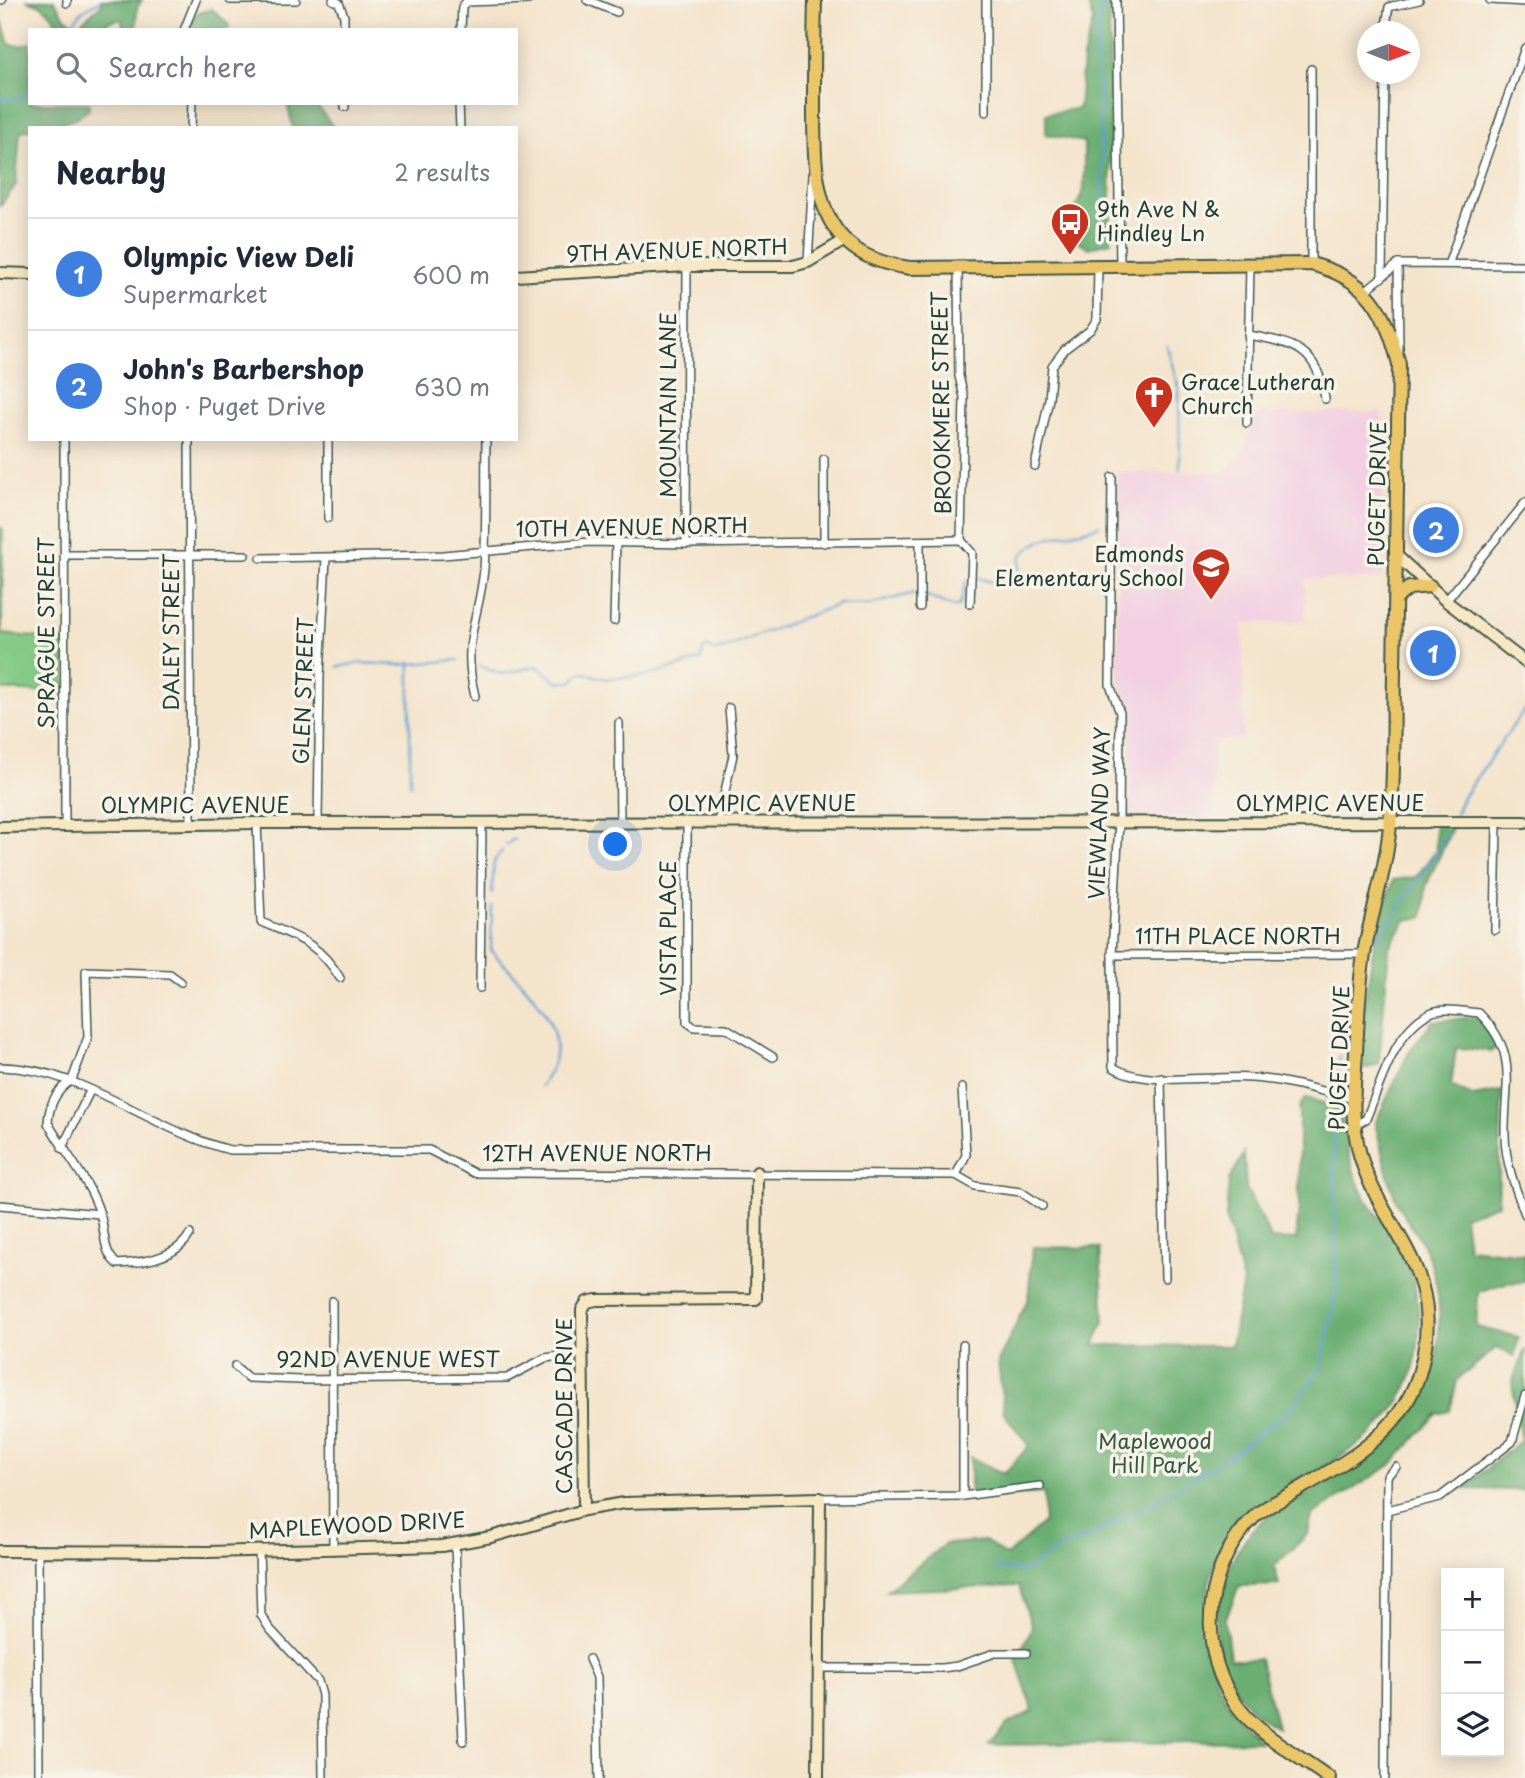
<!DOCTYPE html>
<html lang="en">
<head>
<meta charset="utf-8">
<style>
  body { margin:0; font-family:"Playpen Sans",sans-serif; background:#f6f6f7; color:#1f2937 }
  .controls { position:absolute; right:21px; bottom:21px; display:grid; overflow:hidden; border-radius:0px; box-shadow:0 4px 18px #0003 }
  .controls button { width:63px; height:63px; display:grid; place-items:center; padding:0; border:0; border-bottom:2px solid #e0e1e3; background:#fff; color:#1f2937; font:35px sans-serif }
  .compass { position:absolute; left:1357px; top:21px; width:63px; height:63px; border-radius:50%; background:#fff; box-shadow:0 4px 18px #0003; rotate:90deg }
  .you { position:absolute; left:616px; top:845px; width:24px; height:24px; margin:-18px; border:5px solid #fff; border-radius:50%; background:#1a73e8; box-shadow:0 0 0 10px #1a73e833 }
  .badge { display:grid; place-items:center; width:46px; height:46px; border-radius:50%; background:#2563eb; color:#fff; font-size:23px; font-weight:700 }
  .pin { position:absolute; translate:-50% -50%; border:4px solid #fff; box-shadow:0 2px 7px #0006 }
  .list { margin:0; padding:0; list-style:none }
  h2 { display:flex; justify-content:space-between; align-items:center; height:91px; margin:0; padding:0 28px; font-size:30px }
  h2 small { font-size:23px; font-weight:400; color:#747a83 }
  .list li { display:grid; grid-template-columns:46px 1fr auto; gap:21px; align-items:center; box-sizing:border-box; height:112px; padding:0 28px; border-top:2px solid #e0e1e3 }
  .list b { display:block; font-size:26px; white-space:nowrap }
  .list p { margin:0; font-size:23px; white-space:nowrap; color:#747a83 }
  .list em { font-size:23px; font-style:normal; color:#747a83 }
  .icon { flex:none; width:38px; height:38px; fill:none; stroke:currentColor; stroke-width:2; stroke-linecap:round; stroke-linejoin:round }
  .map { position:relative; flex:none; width:1525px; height:1778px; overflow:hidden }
  .search { position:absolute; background:#fff; box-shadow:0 4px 18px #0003; left:28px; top:28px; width:490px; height:77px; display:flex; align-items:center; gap:18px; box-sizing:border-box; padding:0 24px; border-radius:0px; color:#747a83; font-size:26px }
  .panel { position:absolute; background:#fff; box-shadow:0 4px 18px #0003; left:28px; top:126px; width:490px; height:315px; border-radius:0px }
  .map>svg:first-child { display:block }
  .built { fill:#f2cfe1 }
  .green { fill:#84ca85; stroke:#52845c; stroke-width:2 }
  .forest { fill:#6bae72; stroke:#457653; stroke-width:2 }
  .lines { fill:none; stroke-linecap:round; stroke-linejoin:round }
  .stream { stroke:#609fd2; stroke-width:2.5 }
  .street-casing { stroke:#3f564b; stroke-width:10 }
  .secondary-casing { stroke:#3f564b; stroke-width:14 }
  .primary-casing { stroke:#3f564b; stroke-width:16 }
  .street { stroke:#fff; stroke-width:7 }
  .secondary { stroke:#f7e8c3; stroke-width:10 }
  .primary { stroke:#ebc669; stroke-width:12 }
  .labels { text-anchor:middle; stroke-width:7; stroke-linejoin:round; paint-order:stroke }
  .poi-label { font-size:21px; fill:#1f3d34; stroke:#f7f3e8; text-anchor:start }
  .street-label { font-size:21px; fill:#1f3d34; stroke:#f7f3e8 }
  .park-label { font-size:21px; fill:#335944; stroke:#f7f3e8 }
</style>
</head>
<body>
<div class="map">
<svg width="1525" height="1778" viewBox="0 0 1525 1778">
  <rect width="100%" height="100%" fill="#f7f3e8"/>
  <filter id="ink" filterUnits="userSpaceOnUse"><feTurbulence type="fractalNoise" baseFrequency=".0143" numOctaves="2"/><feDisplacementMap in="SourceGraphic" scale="14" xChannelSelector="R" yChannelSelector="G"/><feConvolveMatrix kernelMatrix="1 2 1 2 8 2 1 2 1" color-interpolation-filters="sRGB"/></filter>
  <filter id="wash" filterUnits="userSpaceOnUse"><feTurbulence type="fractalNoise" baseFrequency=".00686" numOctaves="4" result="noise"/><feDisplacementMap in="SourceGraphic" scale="28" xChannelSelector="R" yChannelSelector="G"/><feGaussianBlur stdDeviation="1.57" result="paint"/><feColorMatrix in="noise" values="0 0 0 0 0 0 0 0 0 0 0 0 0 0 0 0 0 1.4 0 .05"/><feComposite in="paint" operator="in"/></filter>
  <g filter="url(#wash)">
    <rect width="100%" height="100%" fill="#f4e4cc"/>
    <polygon class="built" points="1382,412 1383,579 1305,579 1305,622 1243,623 1243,739 1213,740 1213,817 1130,818 1130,704 1118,680 1118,472 1226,472 1240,455 1259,413"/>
    <polygon class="green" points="0,528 3,528 2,634 65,640 65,694 0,689"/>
    <g class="forest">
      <path d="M26 0H54L64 16 77 26 101 5 102 0H142L137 8 136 30H123L122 19 108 22 100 30H57C56 13 42 4 26 0Z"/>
      <polygon points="1087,0 1109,0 1111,242 1089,248 1077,241 1073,214 1084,189 1084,142 1046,134 1046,114 1079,108 1083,58 1093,21"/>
      <polygon points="212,9 229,25 228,30 187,30 197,13"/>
      <path d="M0 14 9 44 20 46 30 43V103H89V109C67 129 48 121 20 132L16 185 0 206Z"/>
      <polygon points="287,103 315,103 334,128 293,128"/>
      <polygon points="1435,823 1453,826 1426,886 1423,917 1406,920 1389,947 1379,1064 1364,1069 1364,1008 1374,944 1393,880 1416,877 1436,850"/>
      <path d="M1478 1017 1497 1046 1491 1051 1456 1048 1451 1086 1472 1096 1502 1091 1498 1204 1464 1216 1468 1248 1525 1254V1282L1505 1283 1478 1292 1476 1327 1519 1337 1514 1357 1497 1347 1457 1380 1450 1411 1437 1414 1391 1465 1312 1515 1308 1534 1274 1566 1279 1585 1239 1586 1225 1620 1230 1659H1260L1277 1728C1247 1711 1227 1684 1219 1650 1209 1607 1229 1549 1263 1520 1272 1513 1285 1507 1295 1501 1345 1471 1411 1440 1430 1380 1443 1338 1444 1286 1423 1245 1416 1231 1405 1219 1398 1205 1387 1179 1382 1150 1375 1123L1408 1054 1433 1021Z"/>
      <path d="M1306 1098 1341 1108C1344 1137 1349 1163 1361 1190 1369 1207 1384 1222 1394 1238 1414 1270 1422 1307 1418 1345 1409 1439 1318 1464 1253 1511 1196 1552 1195 1644 1226 1700 1234 1715 1249 1728 1260 1741L989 1745 1007 1724 1033 1711 1016 1660 1032 1628 1019 1586 887 1591 945 1544 985 1541 1006 1556 1044 1523V1493L970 1498V1457L1004 1474 1029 1446 1004 1413 998 1362 1028 1299 1033 1247 1100 1248 1104 1322 1094 1345 1231 1346 1243 1282 1226 1218 1229 1180 1244 1154 1246 1188 1271 1239 1296 1240 1299 1207V1107Z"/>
      <polygon points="1525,1349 1525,1490 1462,1489 1521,1441 1512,1383"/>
    </g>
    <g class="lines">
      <g class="stream">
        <polyline points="68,30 82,11 101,0"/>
        <polyline points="0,98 18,100 30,90"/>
        <polyline points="1101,243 1102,160 1096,37 1103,0"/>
        <polyline points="1167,346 1179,390 1180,469"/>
        <path d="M977 578 1011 587 1017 583 1021 556C1047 528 1069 539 1100 525"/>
        <polyline points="924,595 954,607 960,605 966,581"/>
        <polyline points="410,662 410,785"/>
        <polyline points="479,666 502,674 537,666 557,682 572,682 581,672 606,679 650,675 700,660 704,649 708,647 714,651 723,649 839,604 868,605 915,593"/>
        <polyline points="338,667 358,663 399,665 458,660"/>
        <polyline points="1456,814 1463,797 1525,709"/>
        <polyline points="506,845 514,839"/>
        <polyline points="492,894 494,861 502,851"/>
        <path d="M492 907 491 950C516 979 565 1016 554 1061 552 1069 545 1079 541 1086"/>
        <polyline points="1378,939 1449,833"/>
        <polyline points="1336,1083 1340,1056"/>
        <polyline points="996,1567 1026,1571 1053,1552 1123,1520 1228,1457 1291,1409 1321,1367 1336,1292 1334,1111"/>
      </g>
    </g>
  </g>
  <g filter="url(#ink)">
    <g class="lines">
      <g class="street-casing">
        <g id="street">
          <polyline points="0,0 2,0"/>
          <polyline points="67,0 67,3"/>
          <polyline points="230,0 296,0"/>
          <polyline points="333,0 339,3 344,16 344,30"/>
          <polyline points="587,0 617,12"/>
          <polyline points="1116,0 1120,265"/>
          <polyline points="1490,0 1525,2"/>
          <polyline points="184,30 196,0"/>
          <polyline points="461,30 462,7 466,2 528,0"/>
          <polyline points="1385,32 1389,7 1419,0"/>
          <polyline points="345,103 345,107"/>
          <polyline points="459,103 460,128"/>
          <polyline points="986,112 986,0"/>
          <polyline points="191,128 192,103"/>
          <polyline points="808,262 813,175"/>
          <polyline points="1449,262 1525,48"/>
          <polyline points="1311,264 1311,69"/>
          <polyline points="1398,264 1399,351"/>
          <polyline points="958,266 959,376 964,397 961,540"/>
          <polyline points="1382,277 1385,74"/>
          <polyline points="1365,291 1398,264 1525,265"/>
          <path d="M1248 335C1294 343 1318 348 1325 399"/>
          <polyline points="1247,423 1250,263"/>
          <polyline points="64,439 65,826"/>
          <polyline points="189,439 191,824"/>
          <polyline points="824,459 824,543"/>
          <polyline points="1035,466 1049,399 1052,366 1065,349 1090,330 1097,319 1098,266"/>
          <path d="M1112 477 1110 685 1120 713 1119 821 1112 955 1113 1067C1146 1088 1213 1075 1252 1078 1287 1080 1320 1091 1354 1099"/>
          <polyline points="328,518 328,439"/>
          <polyline points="961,540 972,553 970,604"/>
          <polyline points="920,541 920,607"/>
          <polyline points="686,544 687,266"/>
          <polyline points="64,555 245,555"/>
          <polyline points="261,558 443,555 590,542 686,544 961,540"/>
          <polyline points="1446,601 1525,503"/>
          <polyline points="614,621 616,542"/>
          <path d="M475 696C461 640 479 621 484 569 487 526 485 482 486 439"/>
          <polyline points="619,723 620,824"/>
          <path d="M257 823 261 922C297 937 319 943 340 978"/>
          <polyline points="687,823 687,1022 694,1027 726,1028 773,1057"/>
          <polyline points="718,823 733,755 729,708"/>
          <polyline points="318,825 320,676 326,558"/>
          <polyline points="1495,930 1497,823"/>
          <polyline points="1112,955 1364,954"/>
          <polyline points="480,988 482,825"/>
          <path d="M0 1067C84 1068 150 1130 230 1150H429L474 1173 956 1175 975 1186 1021 1192 1042 1206"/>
          <polyline points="1161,1078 1165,1278"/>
          <path d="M72 1080C56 1090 49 1104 48 1123 65 1153 90 1181 100 1214 106 1233 102 1251 117 1264 143 1263 177 1258 190 1234"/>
          <polyline points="72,1080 88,1037 86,971 170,974 181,982"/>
          <path d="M1354 1126 1366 1119C1380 1086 1394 1030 1430 1013 1443 1007 1465 1012 1479 1013 1520 1054 1504 1084 1505 1135 1505 1162 1516 1190 1525 1214"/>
          <polyline points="62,1148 90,1091"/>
          <polyline points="956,1175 966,1155 962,1088"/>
          <polyline points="0,1205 100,1214"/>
          <polyline points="332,1301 333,1549"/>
          <polyline points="963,1345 963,1496"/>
          <polyline points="235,1366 248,1378 300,1380 507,1378 545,1358 583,1353"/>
          <polyline points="820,1498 963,1496 1040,1486"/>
          <polyline points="1387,1510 1440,1497 1512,1442 1525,1396"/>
          <polyline points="455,1545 463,1741"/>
          <polyline points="259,1550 261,1615 269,1628 318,1681 322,1695 323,1778"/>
          <polyline points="38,1551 39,1778"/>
          <polyline points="589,1659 597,1677 599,1778"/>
          <polyline points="819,1668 942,1668 957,1666 995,1653 1026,1653"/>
          <polyline points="1385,1778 1387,1476 1396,1467"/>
        </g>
      </g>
      <g class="secondary-casing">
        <g id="secondary">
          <polyline points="0,273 30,274"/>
          <polyline points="516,276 687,266 793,266 808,262 845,240"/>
          <polyline points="1397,556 1446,601 1525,662"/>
          <polyline points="0,827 257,823 1525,822"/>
          <polyline points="584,1510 582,1310 587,1302 596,1300 756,1299 757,1172"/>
          <polyline points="0,1551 209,1552 442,1546 491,1537 584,1510 624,1503 820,1498 818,1778"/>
        </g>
      </g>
      <g class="primary-casing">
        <g id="primary">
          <path d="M815 0C814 36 814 72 814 108 814 185 815 256 910 268L1311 264C1368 279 1385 309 1399 364 1398 467 1396 570 1394 673 1393 723 1395 774 1390 824 1387 865 1373 907 1365 948 1359 982 1358 1017 1356 1051 1355 1077 1351 1104 1355 1130 1367 1225 1449 1256 1421 1367 1405 1431 1349 1460 1296 1491 1283 1499 1266 1506 1255 1516 1207 1562 1196 1641 1232 1698 1253 1733 1297 1754 1329 1778"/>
          <polyline points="1396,598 1409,588 1430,586"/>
        </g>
      </g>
      <use href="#street" class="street"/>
      <use href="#secondary" class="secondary"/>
      <use href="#primary" class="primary"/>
    </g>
  </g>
  <defs>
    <g id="bus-pin" transform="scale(2.0125)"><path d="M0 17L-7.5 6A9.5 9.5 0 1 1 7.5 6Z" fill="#c8321e" stroke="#f7f3e8"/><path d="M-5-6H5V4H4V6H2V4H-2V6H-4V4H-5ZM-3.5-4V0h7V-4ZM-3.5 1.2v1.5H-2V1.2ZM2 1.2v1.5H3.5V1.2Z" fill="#fff"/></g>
    <g id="church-pin" transform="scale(2.0125)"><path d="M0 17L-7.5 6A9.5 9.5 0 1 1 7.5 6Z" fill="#c8321e" stroke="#f7f3e8"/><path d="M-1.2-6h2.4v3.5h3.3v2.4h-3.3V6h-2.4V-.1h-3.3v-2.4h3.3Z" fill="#fff"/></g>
    <g id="school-pin" transform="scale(2.0125)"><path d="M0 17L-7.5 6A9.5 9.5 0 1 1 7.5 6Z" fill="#c8321e" stroke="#f7f3e8"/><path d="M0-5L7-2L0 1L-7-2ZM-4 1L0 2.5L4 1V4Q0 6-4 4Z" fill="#fff"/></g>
  </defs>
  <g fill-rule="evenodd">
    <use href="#bus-pin" x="1070" y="222"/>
    <use href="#church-pin" x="1154" y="395"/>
    <use href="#school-pin" x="1211" y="567"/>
  </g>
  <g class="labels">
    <g class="poi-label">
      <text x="1097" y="217">9th Ave N &amp;<tspan x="1097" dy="24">Hindley Ln</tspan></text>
      <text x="1181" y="390">Grace Lutheran<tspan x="1181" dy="24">Church</tspan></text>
      <text x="1184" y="562" text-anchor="end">Edmonds<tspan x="1184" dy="24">Elementary School</tspan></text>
    </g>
    <g class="street-label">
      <text transform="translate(677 251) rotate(-2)" y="7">9TH AVENUE NORTH</text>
      <text transform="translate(942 403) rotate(-91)" y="7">BROOKMERE STREET</text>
      <text transform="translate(669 405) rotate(-90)" y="7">MOUNTAIN LANE</text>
      <text transform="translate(1378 494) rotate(-89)" y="7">PUGET DRIVE</text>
      <text transform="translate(632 528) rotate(-1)" y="7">10TH AVENUE NORTH</text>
      <text transform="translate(172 632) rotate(-90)" y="7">DALEY STREET</text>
      <text transform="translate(47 633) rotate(-90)" y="7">SPRAGUE STREET</text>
      <text transform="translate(304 691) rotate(-88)" y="7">GLEN STREET</text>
      <text x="762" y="811">OLYMPIC AVENUE</text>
      <text x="1330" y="811">OLYMPIC AVENUE</text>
      <text x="195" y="813">OLYMPIC AVENUE</text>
      <text transform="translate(1100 813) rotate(-88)" y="7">VIEWLAND WAY</text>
      <text transform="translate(669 928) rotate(-90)" y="7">VISTA PLACE</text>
      <text x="1238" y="944">11TH PLACE NORTH</text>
      <text transform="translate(1340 1058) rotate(-88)" y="7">PUGET DRIVE</text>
      <text x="597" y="1161">12TH AVENUE NORTH</text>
      <text x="388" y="1367">92ND AVENUE WEST</text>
      <text transform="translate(565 1406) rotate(-90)" y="7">CASCADE DRIVE</text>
      <text transform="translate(357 1526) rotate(-3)" y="7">MAPLEWOOD DRIVE</text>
    </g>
    <g class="park-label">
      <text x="1155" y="1449">Maplewood<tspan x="1155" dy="24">Hill Park</tspan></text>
    </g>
  </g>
</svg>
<div class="controls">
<button>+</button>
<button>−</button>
<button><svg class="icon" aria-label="layers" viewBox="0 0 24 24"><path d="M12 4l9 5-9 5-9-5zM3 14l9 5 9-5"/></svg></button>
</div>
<svg class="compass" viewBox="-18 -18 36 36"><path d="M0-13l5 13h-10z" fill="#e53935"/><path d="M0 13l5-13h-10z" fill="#747a83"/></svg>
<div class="you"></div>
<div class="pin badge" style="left:1433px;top:653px;background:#3f7fe0">1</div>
<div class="pin badge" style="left:1436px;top:530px;background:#3f7fe0">2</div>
<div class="search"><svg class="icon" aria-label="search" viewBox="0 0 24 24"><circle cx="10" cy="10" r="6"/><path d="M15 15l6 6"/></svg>Search here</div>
<section class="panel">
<h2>Nearby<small>2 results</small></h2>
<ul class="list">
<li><span class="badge" style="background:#3f7fe0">1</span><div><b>Olympic View Deli</b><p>Supermarket</p></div><em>600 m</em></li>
<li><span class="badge" style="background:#3f7fe0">2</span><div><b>John's Barbershop</b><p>Shop · Puget Drive</p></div><em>630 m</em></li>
</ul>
</section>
</div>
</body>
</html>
